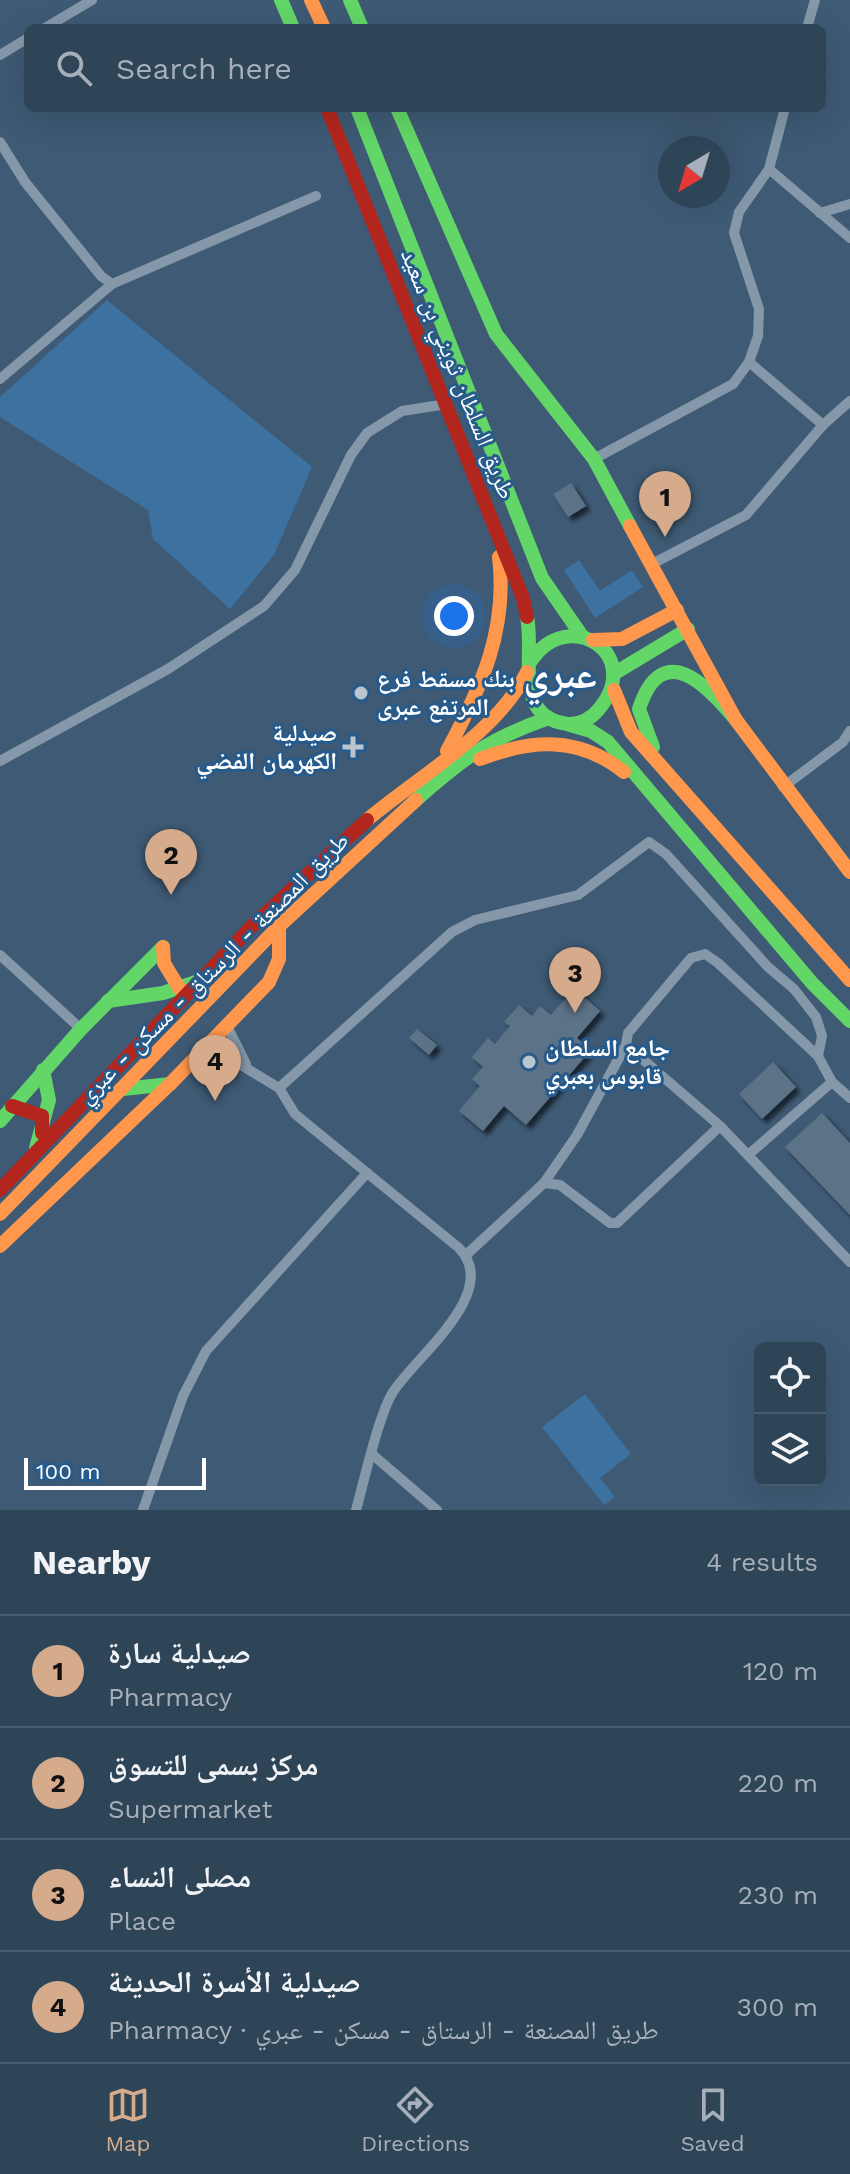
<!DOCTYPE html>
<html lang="en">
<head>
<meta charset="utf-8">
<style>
  body { margin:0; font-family:"Work Sans","Noto Naskh Arabic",sans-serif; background:#364b5d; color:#f1f3f6 }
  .controls { position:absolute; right:24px; bottom:24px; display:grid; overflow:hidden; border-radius:12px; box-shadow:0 8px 32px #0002 }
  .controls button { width:72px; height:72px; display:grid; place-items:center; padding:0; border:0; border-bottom:2px solid #495c6d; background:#2e4457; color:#f1f3f6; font:40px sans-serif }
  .compass { position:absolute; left:658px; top:136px; width:72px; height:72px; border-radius:50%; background:#2e4457; box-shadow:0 8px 32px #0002; rotate:218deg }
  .scale { position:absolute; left:24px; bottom:20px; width:182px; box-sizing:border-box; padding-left:8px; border:4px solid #fff; border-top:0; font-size:22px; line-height:28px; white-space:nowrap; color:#fff; -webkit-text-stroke:6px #275b8b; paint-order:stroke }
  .you { position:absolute; left:454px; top:616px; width:28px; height:28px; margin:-20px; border:6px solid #fff; border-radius:50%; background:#1a73e8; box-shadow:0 0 0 12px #1a73e833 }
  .badge { display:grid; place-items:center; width:52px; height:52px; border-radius:50%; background:#d6ab8b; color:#111; font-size:26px; font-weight:700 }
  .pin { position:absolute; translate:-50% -66px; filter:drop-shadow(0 2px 4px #0008) }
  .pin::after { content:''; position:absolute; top:42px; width:28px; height:24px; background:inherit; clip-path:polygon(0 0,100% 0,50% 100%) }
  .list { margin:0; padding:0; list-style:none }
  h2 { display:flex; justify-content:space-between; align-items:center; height:104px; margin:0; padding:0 32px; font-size:34px }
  h2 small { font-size:26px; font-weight:400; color:#a7b0ba }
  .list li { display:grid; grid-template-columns:52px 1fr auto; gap:24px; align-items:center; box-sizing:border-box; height:112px; padding:0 32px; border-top:2px solid #495c6d }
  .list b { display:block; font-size:30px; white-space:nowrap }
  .list p { margin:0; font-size:26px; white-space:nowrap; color:#a7b0ba }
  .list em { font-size:26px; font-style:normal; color:#a7b0ba }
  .icon { flex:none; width:44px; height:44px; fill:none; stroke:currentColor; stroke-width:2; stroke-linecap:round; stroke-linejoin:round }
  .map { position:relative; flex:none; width:850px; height:1510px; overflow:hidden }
  .search { position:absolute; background:#2e4457; box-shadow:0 8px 32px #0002; left:24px; right:24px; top:24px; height:88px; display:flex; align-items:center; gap:20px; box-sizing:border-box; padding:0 28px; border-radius:12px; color:#a7b0ba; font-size:30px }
  .sheet { height:552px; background:#2e4457 }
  nav { display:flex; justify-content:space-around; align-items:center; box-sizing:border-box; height:112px; border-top:2px solid #495c6d; background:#2e4457; font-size:22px; color:#a7b0ba }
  nav a { display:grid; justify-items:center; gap:4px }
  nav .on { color:#d6ab8b }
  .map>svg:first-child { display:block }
  .green { fill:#3c71a0 }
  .building { fill:#5b7286; filter:url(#shadow) }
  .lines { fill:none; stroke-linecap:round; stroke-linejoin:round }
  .street { stroke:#8598a9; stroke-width:10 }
  .fast { stroke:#63d668; stroke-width:14 }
  .slow { stroke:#ff974d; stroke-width:14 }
  .jam { stroke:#b3261e; stroke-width:14 }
  .poi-dot { fill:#bbc5ce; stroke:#275b8b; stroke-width:3 }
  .labels { text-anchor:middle; stroke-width:6; stroke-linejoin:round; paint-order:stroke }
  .street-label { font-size:24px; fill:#fff; stroke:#275b8b }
  .poi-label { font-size:24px; font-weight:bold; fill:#fff; stroke:#275b8b; text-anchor:start }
  .town-label { font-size:40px; font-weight:bold; fill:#fff; stroke:#275b8b }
</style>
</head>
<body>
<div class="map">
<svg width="850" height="1510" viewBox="0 0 850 1510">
  <defs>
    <filter id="shadow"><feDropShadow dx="4.5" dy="4.5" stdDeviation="2" flood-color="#0009"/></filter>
  </defs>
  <rect width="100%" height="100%" fill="#3e5a74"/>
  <g class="green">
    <polygon points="107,300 312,467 274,555 230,609 153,539 148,510 0,417 0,397"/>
    <polygon points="579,560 600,591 632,570 643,587 595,618 564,570"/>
    <polygon points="585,1394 631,1454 600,1478 615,1497 604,1505 542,1427"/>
  </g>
  <g class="building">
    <polygon points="571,483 586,506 568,517 553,494"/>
    <polygon points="574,988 600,1011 577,1038 591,1050 526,1125 504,1106 483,1131 459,1111 480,1086 472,1079 483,1067 472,1057 488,1038 495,1044 510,1026 504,1022 519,1005 532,1016 540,1006 551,1015"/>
    <polygon points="417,1029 437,1045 429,1055 409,1038"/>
    <polygon points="773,1062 796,1087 762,1119 739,1094"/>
    <polygon points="822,1113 850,1143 850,1215 785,1147"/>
  </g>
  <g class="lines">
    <g class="street">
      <polyline points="45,28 92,0"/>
      <polyline points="807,28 815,0"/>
      <polyline points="0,55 28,38"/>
      <polyline points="0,142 25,182 101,276 112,284"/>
      <polyline points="769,169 850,238"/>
      <polyline points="820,213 850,204"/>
      <polyline points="749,362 823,425"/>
      <polyline points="0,379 112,284 316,196"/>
      <polyline points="594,459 733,384 749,362 758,336 759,309 734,233 739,212 769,169 785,108"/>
      <polyline points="652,564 746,515 823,425 850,401"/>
      <polyline points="0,761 168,669 264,606 295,570 351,455 367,433 402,411 447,404"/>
      <polyline points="783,787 843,742 850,731"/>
      <polyline points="0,955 81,1029"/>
      <polyline points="227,1026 246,1064"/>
      <path d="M208 1045 279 1088 295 1114 459 1248C502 1292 416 1356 393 1392 379 1414 364 1481 356 1510"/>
      <polyline points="626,1045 720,1126 850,1262"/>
      <polyline points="279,1088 452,932 475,920 578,895 649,842 666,854 768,967 794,989 816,1017 822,1036 818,1056 832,1082 850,1098"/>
      <polyline points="748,1155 832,1082"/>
      <polyline points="544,1183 560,1185 610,1223 617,1223 720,1126"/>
      <polyline points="466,1255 544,1183 577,1135 626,1045 628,1033 691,958 705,954 718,963 818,1056"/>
      <polyline points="373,1455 437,1510"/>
      <polyline points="143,1510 183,1396 206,1351 367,1173"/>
    </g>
    <g class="fast">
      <polyline points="281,0 293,28"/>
      <polyline points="350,0 362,28"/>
      <polyline points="357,108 542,578 582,636"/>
      <polyline points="397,108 496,334 594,459 630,526"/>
      <path d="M527 617C535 654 512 718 568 724 580 725 592 718 599 709 645 654 568 605 531 661"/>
      <polyline points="615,673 688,629"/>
      <polyline points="570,725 591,731 608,742 812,983 850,1021"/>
      <path d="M653 747 639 709C662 637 708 686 736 720"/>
      <path d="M416 800C462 759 490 738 549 718"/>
      <polyline points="108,1001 163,993 199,981"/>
      <polyline points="123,1089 170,1084"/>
      <polyline points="0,1121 81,1029 163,947"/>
      <polyline points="36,1148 49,1100 43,1070"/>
    </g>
    <g class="slow">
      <polyline points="311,0 324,28"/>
      <polyline points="630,526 736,720 850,872"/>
      <polyline points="593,640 622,639 677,610"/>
      <polyline points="614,690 631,732 850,980"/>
      <path d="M447 751C481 688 508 630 499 557"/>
      <path d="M480 759C532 739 579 736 624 772"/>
      <path d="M367 820C419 776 497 733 527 672"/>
      <polyline points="163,947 164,963 179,988"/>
      <polyline points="0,1214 278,927 416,800"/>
      <polyline points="0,1246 170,1084 269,982 279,959 279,926"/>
    </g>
    <g class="jam">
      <polyline points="327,108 523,598 527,617"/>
      <polyline points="12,1106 42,1116 42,1133"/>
      <polyline points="0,1190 252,926 367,820"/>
    </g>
  </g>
  <g class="poi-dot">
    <circle cx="361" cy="693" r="8"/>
    <path d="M349 735h8v8h8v8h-8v8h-8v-8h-8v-8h8z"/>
    <circle cx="529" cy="1062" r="8"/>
  </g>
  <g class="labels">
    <g class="street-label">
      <text transform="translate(458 374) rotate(68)" y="8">طريق السلطان ثويني بن سعيد</text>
      <text transform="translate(213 968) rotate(-45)" y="8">طريق المصنعة - الرستاق - مسكن - عبري</text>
    </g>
    <g class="poi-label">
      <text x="377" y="687">بنك مسقط فرع<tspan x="377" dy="28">المرتفع عبرى</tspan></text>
      <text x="337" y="741" text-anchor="end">صيدلية<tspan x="337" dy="28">الكهرمان الفضي</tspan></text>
      <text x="545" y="1056">جامع السلطان<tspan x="545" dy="28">قابوس بعبري</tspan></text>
    </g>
    <g class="town-label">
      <text x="560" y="688">عبري</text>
    </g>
  </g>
</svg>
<div class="controls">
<button><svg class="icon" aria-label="locate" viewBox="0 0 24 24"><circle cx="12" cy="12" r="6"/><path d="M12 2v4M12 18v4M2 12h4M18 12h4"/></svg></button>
<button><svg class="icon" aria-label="layers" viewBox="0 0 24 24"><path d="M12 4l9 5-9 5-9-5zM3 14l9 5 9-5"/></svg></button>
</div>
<svg class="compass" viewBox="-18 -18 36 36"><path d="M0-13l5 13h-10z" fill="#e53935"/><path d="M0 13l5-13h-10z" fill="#a7b0ba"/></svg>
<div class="scale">100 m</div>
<div class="you"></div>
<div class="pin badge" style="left:665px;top:537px">1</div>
<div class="pin badge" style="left:171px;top:895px">2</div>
<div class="pin badge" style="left:575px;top:1013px">3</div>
<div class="pin badge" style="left:215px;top:1101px">4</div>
<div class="search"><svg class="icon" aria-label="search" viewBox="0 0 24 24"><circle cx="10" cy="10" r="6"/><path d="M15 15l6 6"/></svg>Search here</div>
</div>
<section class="sheet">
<h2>Nearby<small>4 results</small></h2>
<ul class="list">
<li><span class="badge">1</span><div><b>صيدلية سارة</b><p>Pharmacy</p></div><em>120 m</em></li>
<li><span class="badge">2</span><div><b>مركز بسمى للتسوق</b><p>Supermarket</p></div><em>220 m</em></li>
<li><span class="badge">3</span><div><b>مصلى النساء</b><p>Place</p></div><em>230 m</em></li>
<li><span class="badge">4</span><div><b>صيدلية الأسرة الحديثة</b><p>Pharmacy · طريق المصنعة - الرستاق - مسكن - عبري</p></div><em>300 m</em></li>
</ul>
</section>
<nav>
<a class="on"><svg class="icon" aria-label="map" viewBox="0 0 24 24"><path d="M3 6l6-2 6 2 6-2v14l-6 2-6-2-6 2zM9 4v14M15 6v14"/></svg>Map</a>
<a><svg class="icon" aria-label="directions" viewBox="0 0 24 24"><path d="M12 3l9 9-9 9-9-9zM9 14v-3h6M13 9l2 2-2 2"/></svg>Directions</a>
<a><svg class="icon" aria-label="saved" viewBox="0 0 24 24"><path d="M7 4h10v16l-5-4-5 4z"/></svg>Saved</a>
</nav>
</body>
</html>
